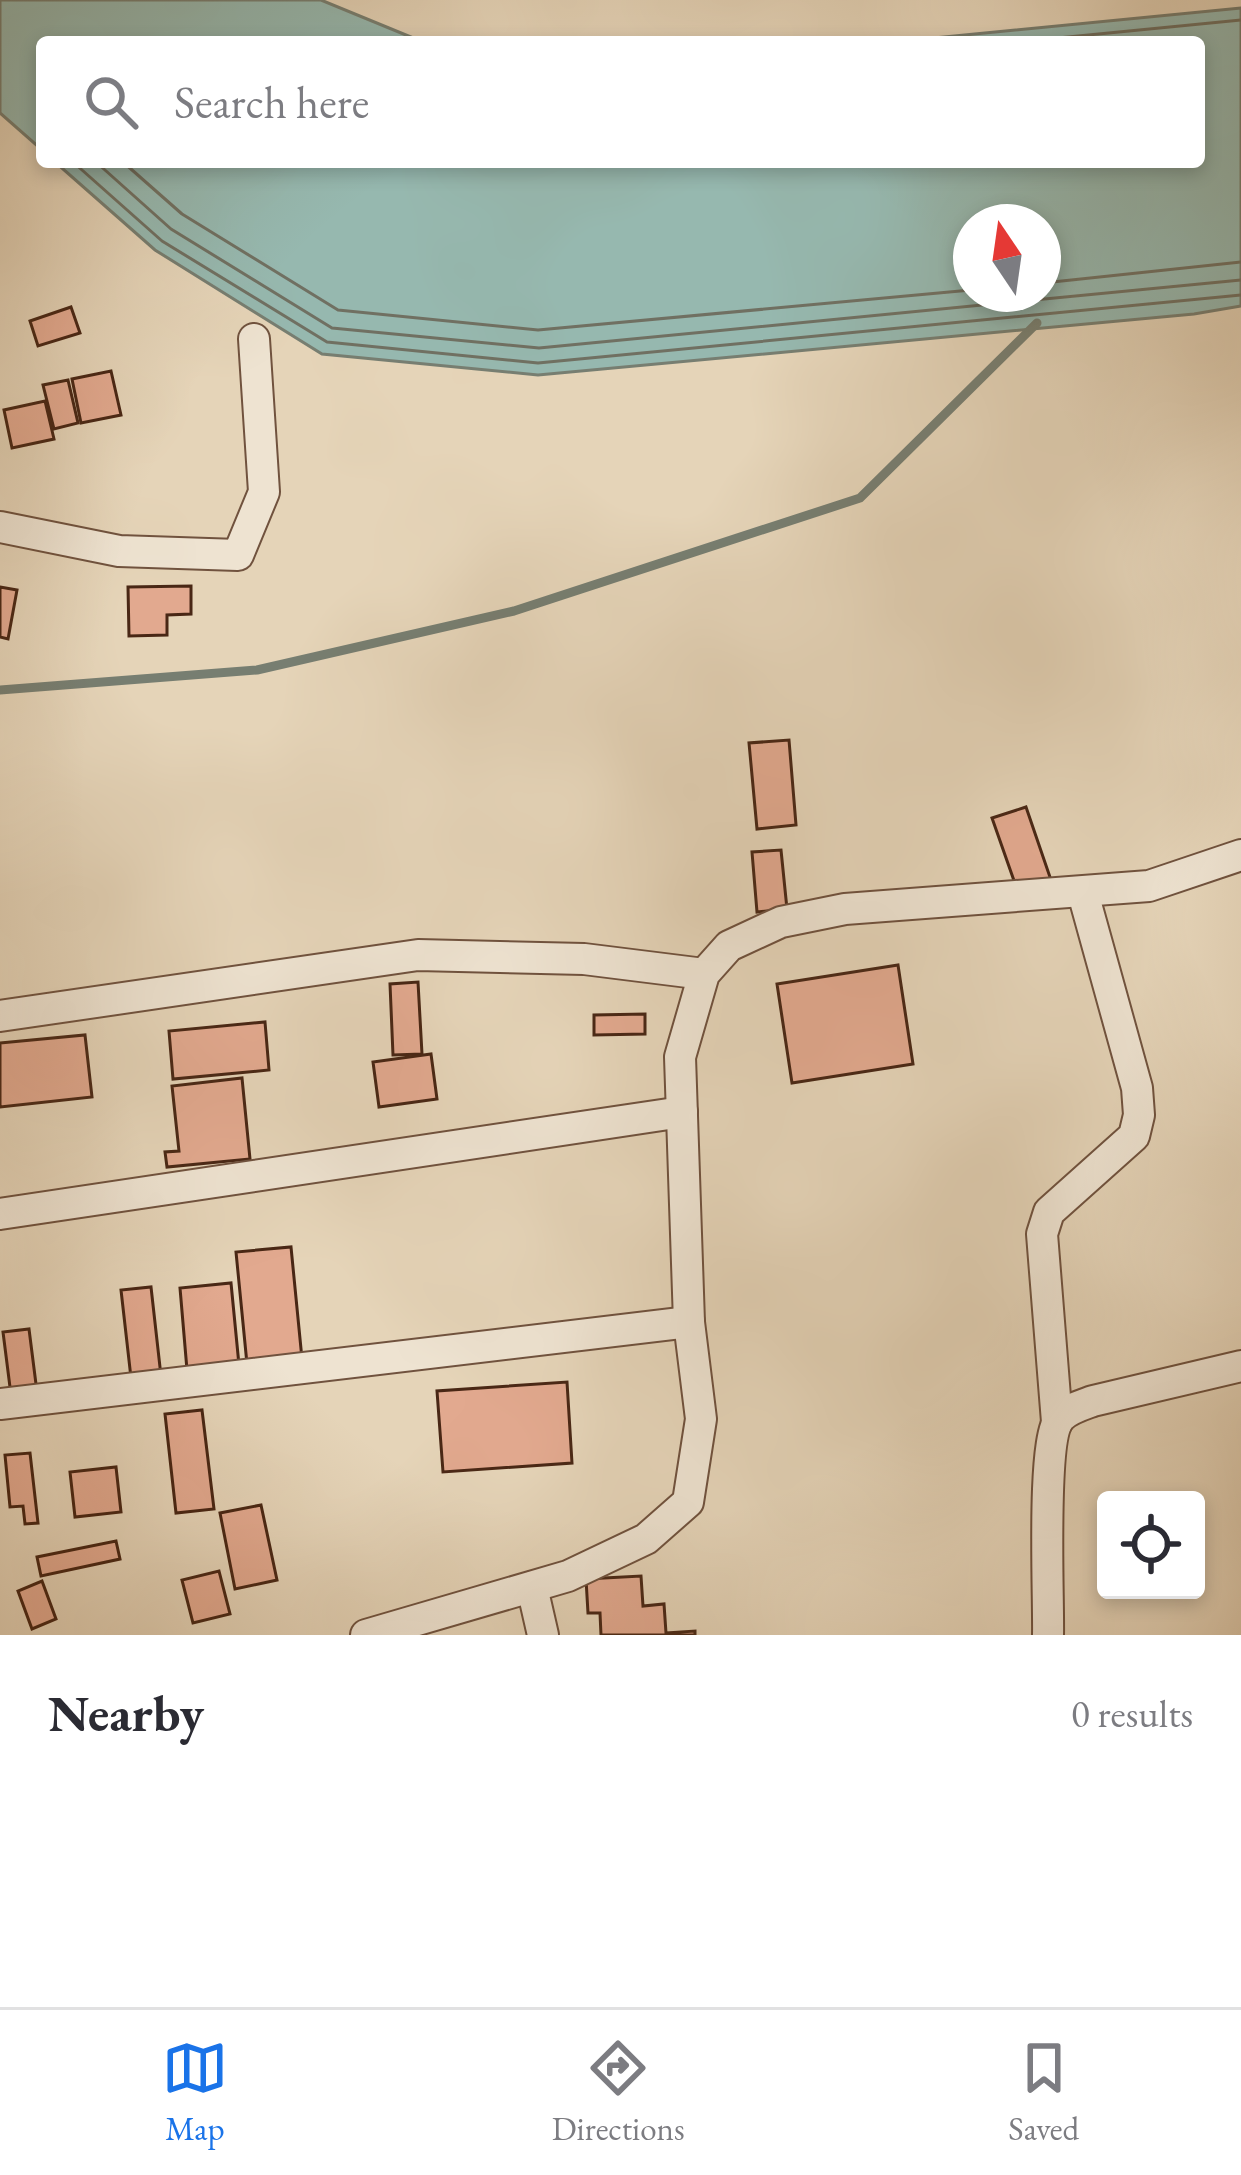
<!DOCTYPE html>
<html lang="en">
<head>
<meta charset="utf-8">
<style>
  body { margin:0; font-family:"EB Garamond",serif; background:#f2f2f3; color:#2b2b33 }
  .controls { position:absolute; right:36px; bottom:36px; display:grid; overflow:hidden; border-radius:12px; box-shadow:0 6px 18px #0003 }
  .controls button { width:108px; height:108px; display:grid; place-items:center; padding:0; border:0; border-bottom:3px solid #e1e1e2; background:#fff; color:#2b2b33; font:60px sans-serif }
  .compass { position:absolute; left:953px; top:204px; width:108px; height:108px; border-radius:50%; background:#fff; box-shadow:0 6px 18px #0003; rotate:347deg }
  .list { margin:0; padding:0; list-style:none }
  h2 { display:flex; justify-content:space-between; align-items:center; height:156px; margin:0; padding:0 48px; font-size:51px }
  h2 small { font-size:39px; font-weight:400; color:#7c7c81 }
  .icon { flex:none; width:66px; height:66px; fill:none; stroke:currentColor; stroke-width:2; stroke-linecap:round; stroke-linejoin:round }
  .map { position:relative; flex:none; width:1241px; height:1635px; overflow:hidden }
  .search { position:absolute; background:#fff; box-shadow:0 6px 18px #0003; left:36px; right:36px; top:36px; height:132px; display:flex; align-items:center; gap:30px; box-sizing:border-box; padding:0 42px; border-radius:12px; color:#7c7c81; font-size:45px }
  .sheet { height:372px; background:#fff }
  nav { display:flex; justify-content:space-around; align-items:center; box-sizing:border-box; height:168px; border-top:3px solid #e1e1e2; background:#fff; font-size:33px; color:#7c7c81 }
  nav a { display:grid; justify-items:center; gap:6px }
  nav .on { color:#1a73e8 }
  .map>svg:first-child { display:block }
  .water { fill:#96b8af; stroke:#777e71; stroke-width:3; fill-rule:evenodd }
  .lines { fill:none; stroke-linecap:round; stroke-linejoin:round }
  .shore { stroke:#707062; stroke-width:3 }
  .stream { stroke:#777e71; stroke-width:9 }
  .building { fill:#e2a98f; stroke:#492715; stroke-width:3 }
  .minor-casing { stroke:#70523e; stroke-width:34 }
  .minor { stroke:#eee3d1; stroke-width:30 }
</style>
</head>
<body>
<div class="map">
<svg width="1241" height="1635" viewBox="0 0 1241 1635">
  <rect width="100%" height="100%" fill="#e5d4b8"/>
  <filter id="stains"><feTurbulence type="fractalNoise" baseFrequency=".00167" numOctaves="4"/><feColorMatrix values="0 0 0 0 .2 0 0 0 0 .09 0 0 0 0 .02 0 0 0 .5 -.17"/></filter>
  <radialGradient id="worn" r=".72"><stop offset=".6" stop-color="#630" stop-opacity="0"/><stop offset="1" stop-color="#630" stop-opacity=".3"/></radialGradient>
  <g class="water">
    <polygon points="0,0 321,0 423,42 42,42 42,150 0,113"/>
    <path d="M1241 8V306L1194 314 538 375 322 354 155 250 55 162H1199V42H893ZM971 222H1043V294H971Z"/>
  </g>
  <g class="lines">
    <g class="shore">
      <polyline points="1017,42 1241,20"/>
      <polyline points="73,162 162,241 327,342 538,363 1241,295"/>
      <polyline points="96,162 171,229 332,328 539,348 1241,280"/>
      <polyline points="123,162 182,214 338,310 538,330 971,290"/>
      <polyline points="1043,283 1241,262"/>
    </g>
    <polyline class="stream" points="0,690 257,670 514,611 860,498 1037,323"/>
  </g>
  <g class="building">
    <polygon points="71,307 80,333 38,346 30,321"/>
    <polygon points="111,371 121,415 81,423 72,379"/>
    <polygon points="68,380 78,423 54,429 43,385"/>
    <polygon points="45,401 54,439 12,448 4,410"/>
    <polygon points="191,586 191,614 167,615 167,635 129,636 128,587"/>
    <polygon points="0,587 17,590 8,639 0,637"/>
    <polygon points="789,740 796,825 757,829 749,743"/>
    <polygon points="1026,807 1051,880 1018,892 992,818"/>
    <polygon points="781,850 787,909 757,912 752,852"/>
    <polygon points="898,965 913,1064 792,1083 777,984"/>
    <polygon points="418,982 422,1054 393,1055 390,984"/>
    <polygon points="645,1014 645,1034 594,1035 594,1015"/>
    <polygon points="265,1022 269,1070 173,1079 169,1031"/>
    <polygon points="85,1035 92,1097 0,1107 0,1043"/>
    <polygon points="431,1054 437,1099 379,1107 373,1062"/>
    <polygon points="242,1078 250,1159 167,1167 165,1152 179,1151 172,1086"/>
    <polygon points="291,1247 302,1359 247,1364 236,1252"/>
    <polygon points="231,1283 239,1365 187,1370 180,1288"/>
    <polygon points="151,1287 161,1376 131,1378 121,1290"/>
    <polygon points="29,1329 37,1392 11,1395 3,1332"/>
    <polygon points="567,1382 572,1463 443,1472 437,1391"/>
    <polygon points="202,1410 214,1509 176,1513 165,1414"/>
    <polygon points="30,1453 38,1523 25,1524 23,1506 10,1507 5,1455"/>
    <polygon points="116,1467 121,1512 75,1517 70,1472"/>
    <polygon points="261,1505 277,1580 235,1589 220,1513"/>
    <polygon points="116,1541 120,1559 41,1576 37,1557"/>
    <polygon points="219,1571 230,1614 193,1623 182,1580"/>
    <polygon points="641,1576 643,1606 664,1604 666,1633 695,1631 695,1635 601,1635 600,1613 588,1613 586,1579"/>
    <polygon points="42,1581 56,1619 32,1629 18,1591"/>
  </g>
  <g class="lines">
    <g class="minor-casing">
      <g id="minor">
        <polyline points="0,527 119,551 238,555 264,492 254,339"/>
        <polyline points="0,1016 418,955 584,959 704,974"/>
        <polyline points="0,1214 682,1112"/>
        <polyline points="0,1404 689,1322"/>
        <polyline points="1057,1422 1042,1234 1049,1212 1134,1136 1139,1115 1137,1088 1083,893"/>
        <polyline points="532,1587 543,1635"/>
        <polyline points="366,1635 568,1576 646,1539 688,1502 701,1419 689,1322 680,1057 704,974 729,946 781,922 845,909 1149,886 1241,855"/>
        <path d="M1048 1635C1049 1597 1041 1440 1060 1418 1068 1409 1082 1405 1093 1401L1241 1366"/>
      </g>
    </g>
    <use href="#minor" class="minor"/>
  </g>
  <rect width="100%" height="100%" filter="url(#stains)"/>
  <rect width="100%" height="100%" fill="url(#worn)"/>
</svg>
<div class="controls">
<button><svg class="icon" aria-label="locate" viewBox="0 0 24 24"><circle cx="12" cy="12" r="6"/><path d="M12 2v4M12 18v4M2 12h4M18 12h4"/></svg></button>
</div>
<svg class="compass" viewBox="-18 -18 36 36"><path d="M0-13l5 13h-10z" fill="#e53935"/><path d="M0 13l5-13h-10z" fill="#7c7c81"/></svg>
<div class="search"><svg class="icon" aria-label="search" viewBox="0 0 24 24"><circle cx="10" cy="10" r="6"/><path d="M15 15l6 6"/></svg>Search here</div>
</div>
<section class="sheet">
<h2>Nearby<small>0 results</small></h2>
<ul class="list">
</ul>
</section>
<nav>
<a class="on"><svg class="icon" aria-label="map" viewBox="0 0 24 24"><path d="M3 6l6-2 6 2 6-2v14l-6 2-6-2-6 2zM9 4v14M15 6v14"/></svg>Map</a>
<a><svg class="icon" aria-label="directions" viewBox="0 0 24 24"><path d="M12 3l9 9-9 9-9-9zM9 14v-3h6M13 9l2 2-2 2"/></svg>Directions</a>
<a><svg class="icon" aria-label="saved" viewBox="0 0 24 24"><path d="M7 4h10v16l-5-4-5 4z"/></svg>Saved</a>
</nav>
</body>
</html>
